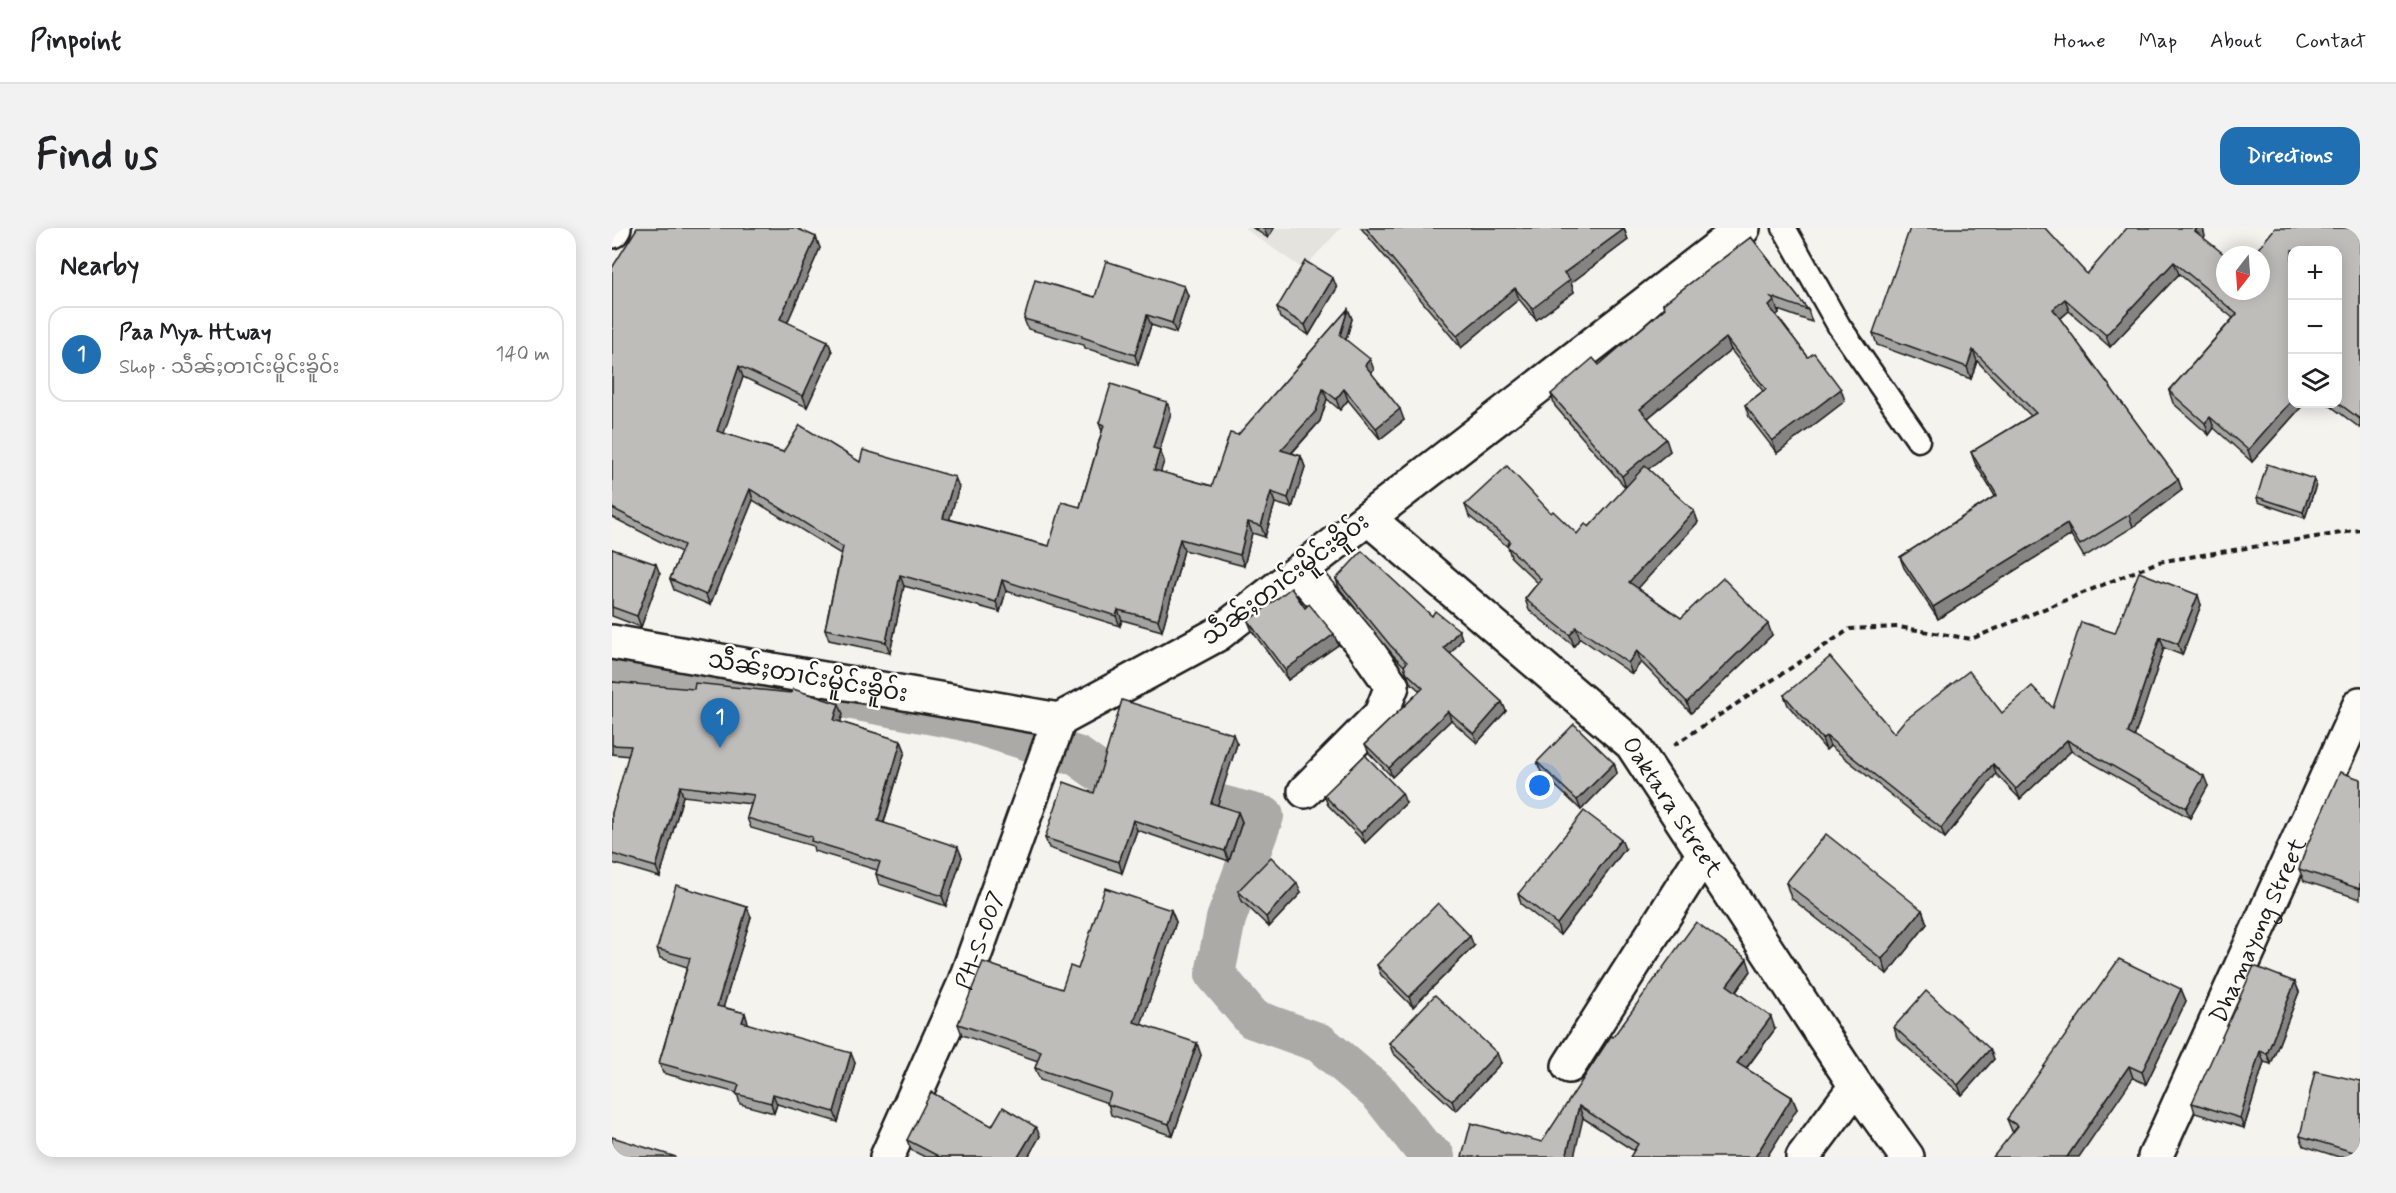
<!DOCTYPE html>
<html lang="en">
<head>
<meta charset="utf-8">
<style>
  body { margin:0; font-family:Mynerve,"Noto Sans Myanmar",sans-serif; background:#f2f2f2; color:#202124 }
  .controls { position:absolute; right:18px; top:18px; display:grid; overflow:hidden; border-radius:12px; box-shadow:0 3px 15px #0003 }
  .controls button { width:54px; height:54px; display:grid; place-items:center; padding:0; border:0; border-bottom:2px solid #e0e0e0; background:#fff; color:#202124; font:30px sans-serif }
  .compass { position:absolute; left:1604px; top:18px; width:54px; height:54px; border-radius:50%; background:#fff; box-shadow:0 3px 15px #0003; rotate:197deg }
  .you { position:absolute; left:928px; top:558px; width:21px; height:21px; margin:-15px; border:4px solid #fff; border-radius:50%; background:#1a73e8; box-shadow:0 0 0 9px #1a73e833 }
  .badge { display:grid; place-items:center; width:39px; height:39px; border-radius:50%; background:#1f6fb2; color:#fff; font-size:20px; font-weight:700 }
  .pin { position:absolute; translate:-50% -50px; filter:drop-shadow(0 2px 3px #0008) }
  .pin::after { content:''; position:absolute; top:32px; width:21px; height:18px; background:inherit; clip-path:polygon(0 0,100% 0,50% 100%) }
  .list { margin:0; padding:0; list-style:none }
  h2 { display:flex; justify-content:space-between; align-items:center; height:78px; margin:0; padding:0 24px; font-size:26px }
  h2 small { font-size:20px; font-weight:400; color:#757577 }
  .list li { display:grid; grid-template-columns:39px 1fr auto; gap:18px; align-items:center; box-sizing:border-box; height:96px; margin:0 12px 12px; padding:0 12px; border:2px solid #e0e0e0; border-radius:18px }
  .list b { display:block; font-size:22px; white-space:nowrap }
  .list p { margin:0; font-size:20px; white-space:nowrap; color:#757577 }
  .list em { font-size:20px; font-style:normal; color:#757577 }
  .icon { flex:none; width:33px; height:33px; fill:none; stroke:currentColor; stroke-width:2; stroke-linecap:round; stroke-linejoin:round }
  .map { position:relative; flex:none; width:1748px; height:929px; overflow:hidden; border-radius:18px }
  header { display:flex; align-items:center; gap:36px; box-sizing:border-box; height:84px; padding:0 30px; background:#fff; border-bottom:2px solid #e0e0e0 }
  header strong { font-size:28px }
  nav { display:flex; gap:33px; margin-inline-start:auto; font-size:21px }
  .intro { display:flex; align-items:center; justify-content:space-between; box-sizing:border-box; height:144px; padding:0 36px }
  h1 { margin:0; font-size:42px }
  .button { padding:15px 27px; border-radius:18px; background:#1f6fb2; color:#fff; font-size:21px; font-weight:700 }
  main { display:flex; gap:36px; padding:0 36px }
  aside { flex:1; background:#fff; border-radius:18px; box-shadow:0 3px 15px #0003 }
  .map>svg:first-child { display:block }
  .built { fill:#e4e3de }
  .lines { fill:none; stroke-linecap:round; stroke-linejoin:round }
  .canal { stroke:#abaaa6; stroke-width:40 }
  .service-casing { stroke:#1c1c1c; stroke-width:27 }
  .minor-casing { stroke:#1c1c1c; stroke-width:38 }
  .path { stroke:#1c1c1c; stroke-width:4; stroke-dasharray:6 4.5; stroke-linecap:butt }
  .service { stroke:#fdfcf7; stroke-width:22 }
  .minor { stroke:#fdfcf7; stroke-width:33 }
  .wall { fill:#a3a3a0; stroke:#1c1c1c; stroke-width:1.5 }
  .shaded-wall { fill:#858482; stroke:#1c1c1c; stroke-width:1.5 }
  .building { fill:#bebdba; stroke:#1c1c1c; stroke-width:1.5 }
  .labels { text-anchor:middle; stroke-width:5; stroke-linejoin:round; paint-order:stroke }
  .street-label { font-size:24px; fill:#1c1c1c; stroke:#fdfcf7 }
</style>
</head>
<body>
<header>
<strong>Pinpoint</strong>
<nav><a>Home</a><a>Map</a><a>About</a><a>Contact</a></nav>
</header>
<div class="intro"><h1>Find us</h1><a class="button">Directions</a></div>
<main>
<aside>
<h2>Nearby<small></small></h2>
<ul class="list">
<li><span class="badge">1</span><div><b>Paa Mya Htway</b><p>Shop · သဵၼ်ႈတၢင်းမိူင်းၶိူဝ်း</p></div><em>140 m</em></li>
</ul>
</aside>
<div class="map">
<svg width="1748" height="929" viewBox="0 0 1748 929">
  <rect width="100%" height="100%" fill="#f4f3ee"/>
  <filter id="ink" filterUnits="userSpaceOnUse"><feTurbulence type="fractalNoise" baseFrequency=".0167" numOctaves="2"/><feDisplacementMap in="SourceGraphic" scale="12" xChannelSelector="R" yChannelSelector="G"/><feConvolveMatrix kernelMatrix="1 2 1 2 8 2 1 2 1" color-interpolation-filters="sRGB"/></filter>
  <g filter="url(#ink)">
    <polygon class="built" points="632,0 729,0 691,41"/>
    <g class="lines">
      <polyline class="canal" points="0,439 203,465 349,492 465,528 493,548 528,564 564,572 598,574 652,588 614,691 603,746 641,791 708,815 768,866 809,918 823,929"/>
      <g class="service-casing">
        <polyline id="service" points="1172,0 1227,98 1306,212"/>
      </g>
      <g class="minor-casing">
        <g id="minor">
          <polyline points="0,3 2,0"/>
          <path id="s1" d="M756 290 1020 516 1244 858 1295 929"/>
          <polyline points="688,343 752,418 780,458 769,486 693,563"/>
          <polyline points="0,414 447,492 606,406 1131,0"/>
          <polyline points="957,838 1092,625"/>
          <path id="s2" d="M275 929 351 759 447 492"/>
          <polyline points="1191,929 1244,858"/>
          <path id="s3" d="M1543 929 1748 476"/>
        </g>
      </g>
      <polyline class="path" points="1062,517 1238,401 1287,399 1359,411 1546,334 1748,302"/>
      <use href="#service" class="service"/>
      <use href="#minor" class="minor"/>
    </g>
    <g class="wall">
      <polygon points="641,0 662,0 656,10"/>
      <polygon points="749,0 1012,0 1016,12 959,55 962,64 924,92 907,71 849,120"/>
      <polygon points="1748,0 1748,200 1716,176 1725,176 1725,22 1680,176 1692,176 1640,234 1602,200 1597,207 1561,175 1557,163 1621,90 1567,46 1498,119 1457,83 1448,91 1566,251 1570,262 1521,299 1472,329 1459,307 1326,391 1292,340 1288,329 1383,268 1363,235 1359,224 1419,188 1365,133 1359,151 1265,117 1261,105 1475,46 1593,8 1591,10 1613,63"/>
      <polygon points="1139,9 1196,82 1200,94 1166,82 1167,85 1164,87 1196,129 1233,173 1165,225 1137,189 1133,177 1151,163 1119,122 1036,190 1058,223 1036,241 1082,283 1086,294 1026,360 1069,390 1160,407 1079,485 1029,434 1020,446 968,410 962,418 917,382 913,371 926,355 899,329 896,319 857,288 853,277 939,285 965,306 977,299 1014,260 943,178 939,166 987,137 1052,80 1051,76"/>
      <polygon points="208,20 175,95 216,113 220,124 195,179 131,149 111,205 171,224 248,234 347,259 337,291 437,318 468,279 490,203 487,195 559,185 547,222 552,233 548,244 600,258 626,207 736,81 740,91 734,112 762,142 759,145 792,192 768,211 736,172 728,182 715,171 708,193 680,225 689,228 693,239 680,280 663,275 653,309 640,305 632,338 572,322 550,403 510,392 508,398 394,363 388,384 292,358 278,425 217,412 213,401 229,326 141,272 98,377 62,362 58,351 69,324 0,289 0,40"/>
      <polygon points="572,58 576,68 564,105 539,97 526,137 473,120 472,117 416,101 412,91 483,69"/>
      <polygon points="725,60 697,107 668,90 665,80"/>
      <polygon points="1704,257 1693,290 1646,274 1645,269"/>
      <polygon points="0,321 48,346 29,399 0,388"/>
      <polygon points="724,351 820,388 847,402 850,411 838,426 890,474 894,483 865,515 839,492 780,549 757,525 753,516 808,463 798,454 792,438 781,427 727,360"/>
      <polygon points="1589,377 1570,427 1552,420 1522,509 1596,558 1578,590 1459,523 1408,571 1384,546 1333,610 1218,518 1214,522 1176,477 1172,467 1282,505 1390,485 1441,480 1503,405"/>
      <polygon points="693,380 726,417 676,452 640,403 636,393"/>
      <polygon points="0,454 231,486 228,494 289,513 293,523 272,595 350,629 334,678 267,656 264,646 265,642 202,623 201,618 139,600 135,590 139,576 71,568 48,649 0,635 0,585 17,528 0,526"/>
      <polygon points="625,516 605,577 626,584 630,594 617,633 525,602 510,645 437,620 433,610 482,565"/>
      <polygon points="925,534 1002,535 1005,545 969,582 929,544"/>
      <polygon points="1748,551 1748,671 1692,653 1687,641"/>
      <polygon points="712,567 794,575 753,615 716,577"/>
      <polygon points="1013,621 948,707 909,676 906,666"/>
      <polygon points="1174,655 1310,682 1315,696 1275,746 1179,670"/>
      <polygon points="626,663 689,665 657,699 630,673"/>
      <polygon points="559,682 564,694 529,796 589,827 561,908 499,887 496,875 428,852 423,840 426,833 350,807 346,796 450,761 466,741"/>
      <polygon points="139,689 111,779 133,785 136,796 243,835 226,894 165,876 162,885 128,876 125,865 51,845 47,835 75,739 48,730 45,721"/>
      <polygon points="862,718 801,779 769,747 765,737"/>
      <polygon points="1139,743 1124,764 1163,801 1134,841 1180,869 1185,881 1022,923 971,890 930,914 1001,809"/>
      <polygon points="1683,754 1687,764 1659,836 1652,834 1632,900 1583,885 1580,875"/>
      <polygon points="1569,761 1574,773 1534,856 1521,850 1401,904 1400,903 1395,891"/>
      <polygon points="1282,799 1378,821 1382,831 1350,867 1285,810"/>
      <polygon points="777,815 889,835 844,883 781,825"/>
      <polygon points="1748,853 1748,929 1727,929 1692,918 1688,908"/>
      <polygon points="380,898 428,908 416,929 313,929 299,922 295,912"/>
    </g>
    <g class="shaded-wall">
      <polygon points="653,0 662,0 656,10 652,1"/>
      <polygon points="1585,0 1591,0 1593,8 1587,14 1583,3"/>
      <polygon points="1012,1 1016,12 959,55 962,64 924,92 920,81 952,45"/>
      <polygon points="204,9 208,20 172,102 168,91"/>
      <polygon points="1562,34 1567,46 1498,119 1494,107"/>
      <polygon points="721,50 725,60 697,107 693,97"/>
      <polygon points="572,58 576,68 564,105 560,95"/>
      <polygon points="903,60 907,71 849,120 845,108"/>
      <polygon points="1453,71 1457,83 1445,93 1441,81"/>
      <polygon points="1162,73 1167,85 1161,90 1157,78"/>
      <polygon points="736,81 740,91 732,118 728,107"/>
      <polygon points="535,87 539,97 526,137 523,127"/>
      <polygon points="1114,110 1119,122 1032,193 1028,181"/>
      <polygon points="216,113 220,124 195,179 191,168"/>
      <polygon points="1361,122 1365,133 1359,151 1355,139"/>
      <polygon points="758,131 762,142 757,147 753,137"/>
      <polygon points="127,138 131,149 109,214 105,203"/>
      <polygon points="711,161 715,171 708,193 673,232 669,222"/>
      <polygon points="732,161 736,172 728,182 724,171"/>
      <polygon points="1229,161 1233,173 1165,225 1160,213"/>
      <polygon points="1680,172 1680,176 1692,176 1640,234 1636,222"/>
      <polygon points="555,174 559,185 545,231 541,220"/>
      <polygon points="788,181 792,192 768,211 764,200"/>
      <polygon points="1598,189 1602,200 1597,207 1593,195"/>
      <polygon points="1054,211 1058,223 1014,260 1010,248"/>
      <polygon points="548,222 552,233 546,253 542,242"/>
      <polygon points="689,228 693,239 680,280 676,270"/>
      <polygon points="343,249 347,259 335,300 331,290"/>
      <polygon points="1566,251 1570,262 1521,299 1517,287"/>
      <polygon points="1702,251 1704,257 1693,290 1691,284"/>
      <polygon points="138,261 141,272 98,377 94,367"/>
      <polygon points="659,264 663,275 653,309 649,298"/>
      <polygon points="1082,283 1086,294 1021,366 1017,354"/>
      <polygon points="636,294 640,305 632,338 628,327"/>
      <polygon points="1455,296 1459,307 1326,391 1321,379"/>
      <polygon points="568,311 572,322 550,403 546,392"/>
      <polygon points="44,336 48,346 29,399 25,388"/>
      <polygon points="288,347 292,358 278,425 274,414"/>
      <polygon points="390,352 394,363 388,384 384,374"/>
      <polygon points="1586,367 1589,377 1570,427 1566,416"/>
      <polygon points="506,382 510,392 508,398 504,388"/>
      <polygon points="1156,396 1160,407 1079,485 1075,474"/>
      <polygon points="964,399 968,410 962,418 958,407"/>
      <polygon points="847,402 850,411 835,430 832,420"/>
      <polygon points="722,406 726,417 676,452 673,442"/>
      <polygon points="1548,409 1552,420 1520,516 1516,505"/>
      <polygon points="1025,423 1029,434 1020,446 1016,435"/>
      <polygon points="890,474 894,483 865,515 862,506"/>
      <polygon points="227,476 231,486 226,502 222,492"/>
      <polygon points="836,483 839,492 780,549 777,540"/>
      <polygon points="621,506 625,516 603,585 599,575"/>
      <polygon points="1214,508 1218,518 1214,522 1210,511"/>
      <polygon points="1455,512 1459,523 1408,571 1404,561"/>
      <polygon points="289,513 293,523 269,603 266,593"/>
      <polygon points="1002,535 1005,545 969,582 965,572"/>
      <polygon points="1381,536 1384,546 1333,610 1329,600"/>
      <polygon points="1592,548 1596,558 1578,590 1574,580"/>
      <polygon points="68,558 71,568 48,649 44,639"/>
      <polygon points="790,565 794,575 753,615 749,605"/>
      <polygon points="626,584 630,594 617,633 613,623"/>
      <polygon points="521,592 525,602 510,645 507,634"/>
      <polygon points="1009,611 1013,621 948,707 945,696"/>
      <polygon points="346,619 350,629 334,678 330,668"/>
      <polygon points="685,655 689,665 657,699 654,689"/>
      <polygon points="135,679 139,689 109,787 105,778"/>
      <polygon points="559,682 564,694 526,806 522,794"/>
      <polygon points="1310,682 1315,696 1275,746 1270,731"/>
      <polygon points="858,708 862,718 801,779 797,769"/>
      <polygon points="1135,731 1139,743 1120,769 1115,757"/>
      <polygon points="1683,754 1687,764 1659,836 1655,826"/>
      <polygon points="1569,761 1574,773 1534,856 1530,844"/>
      <polygon points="133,785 136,795 134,804 130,794"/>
      <polygon points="1159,789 1163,801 1129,847 1125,835"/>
      <polygon points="585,815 589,827 561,908 557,896"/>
      <polygon points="1378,821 1382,831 1350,867 1346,857"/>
      <polygon points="1648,823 1652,834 1632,900 1628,890"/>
      <polygon points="239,825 243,835 226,894 222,884"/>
      <polygon points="885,825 889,835 844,883 840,873"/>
      <polygon points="1517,838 1521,850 1467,929 1455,929"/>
      <polygon points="161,866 165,876 162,885 159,875"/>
      <polygon points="1180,869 1185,881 1155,929 1143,929"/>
      <polygon points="967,878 971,890 962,929 954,929"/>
      <polygon points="424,899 428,908 416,929 406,929"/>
    </g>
    <g class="building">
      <polygon points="25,0 184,0 204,9 168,91 216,113 191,168 127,138 105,203 171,224 188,197 248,234 251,222 343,249 331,290 437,318 450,274 468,279 492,197 487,195 499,156 555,174 541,220 548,222 542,242 600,258 618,205 626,207 736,81 728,107 758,131 753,137 788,181 764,200 732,161 724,171 711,161 704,183 669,222 689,228 676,270 659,264 649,298 636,294 628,327 568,311 546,392 506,382 504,388 390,352 384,374 288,347 274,414 213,401 231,319 138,261 94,367 58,351 72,317 0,280 0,40"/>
      <polygon points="754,0 1012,0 1012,1 952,45 958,52 920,81 903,60 845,108"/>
      <polygon points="1298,0 1433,0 1475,46 1515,0 1585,0 1583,3 1613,27 1613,63 1649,63 1649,27 1641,27 1663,0 1748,0 1748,191 1725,174 1725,22 1680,22 1680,172 1636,222 1598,189 1593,195 1557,163 1625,86 1562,34 1494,107 1453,71 1441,81 1566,251 1517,287 1468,317 1455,296 1321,379 1288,329 1385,267 1359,224 1424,185 1361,122 1355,139 1261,105"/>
      <polygon points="1139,9 1196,82 1159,69 1162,73 1157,78 1196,129 1202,125 1229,161 1160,213 1133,177 1154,161 1114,110 1028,181 1054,211 1010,248 939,166 981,130 987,137 1053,80 1051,76"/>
      <polygon points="494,33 572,58 560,95 535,87 523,127 470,109 470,107 412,91 423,52 483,69"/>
      <polygon points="693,33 721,50 693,97 665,80"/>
      <polygon points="1655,236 1702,251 1691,284 1645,269"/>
      <polygon points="895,238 939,285 941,283 965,306 973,296 977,299 1033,238 1082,283 1017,354 1069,390 1111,350 1156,396 1075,474 1025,423 1016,435 964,399 958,407 913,371 929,351 895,318 898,313 853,277"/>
      <polygon points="0,321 44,336 25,388 0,379"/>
      <polygon points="750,323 820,388 823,383 847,402 832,420 890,474 862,506 836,483 777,540 753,516 811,460 795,445 792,438 795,434 778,417 724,351"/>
      <polygon points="1527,344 1586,367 1566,416 1548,409 1516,505 1592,548 1574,580 1455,512 1404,561 1381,536 1329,600 1214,508 1210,511 1172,467 1218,429 1282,505 1292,493 1357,443 1390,485 1420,458 1441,480 1469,394 1503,405"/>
      <polygon points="679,360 693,380 697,376 722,406 673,442 636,393"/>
      <polygon points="0,454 82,461 83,455 179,465 181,461 227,476 222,492 289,513 266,593 346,619 330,668 264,646 268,634 199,613 200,609 135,590 142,567 68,558 44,639 0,626 0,585 19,518 0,517"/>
      <polygon points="510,472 621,506 599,575 626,584 613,623 521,592 507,634 433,610 452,554 482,565"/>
      <polygon points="962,496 1002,535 965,572 925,534"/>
      <polygon points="753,527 790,565 749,605 712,567"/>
      <polygon points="1728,544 1748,551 1748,661 1687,641 1694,620"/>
      <polygon points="972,583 1009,611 945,696 906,666"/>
      <polygon points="1214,606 1310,682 1270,731 1174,655"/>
      <polygon points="659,629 685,655 654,689 626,663"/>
      <polygon points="64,657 135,679 105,778 133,785 130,794 239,825 222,884 161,866 159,875 124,866 127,857 47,835 78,730 45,721"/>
      <polygon points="493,660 559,682 522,794 585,815 557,896 495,876 499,865 423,840 429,823 346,796 371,734 450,761 458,738 466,741"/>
      <polygon points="826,675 858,708 797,769 765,737"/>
      <polygon points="1084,694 1135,731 1115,757 1159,789 1125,835 1180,869 1143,929 1018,929 1026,916 967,878 954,929 850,929 859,895 930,914 999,808 1001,809"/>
      <polygon points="1507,731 1569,761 1530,844 1517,838 1455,929 1381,929 1406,898 1395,891"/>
      <polygon points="1642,738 1683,754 1655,826 1648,823 1628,890 1580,875"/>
      <polygon points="1314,763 1378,821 1346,857 1282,799"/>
      <polygon points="823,767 885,825 840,873 777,815"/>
      <polygon points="1703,843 1748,853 1748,926 1688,908"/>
      <polygon points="319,864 380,898 391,879 424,899 406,929 328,929 295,912"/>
      <polygon points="0,909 64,929 0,929"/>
    </g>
  </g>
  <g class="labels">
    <g class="street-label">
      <text transform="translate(673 351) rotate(-37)" y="8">သဵၼ်ႈတၢင်းမိူင်းၶိူဝ်း</text>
      <text transform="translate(196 448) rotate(10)" y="8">သဵၼ်ႈတၢင်းမိူင်းၶိူဝ်း</text>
      <text dy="8" stroke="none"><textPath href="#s1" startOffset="422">Oaktara Street</textPath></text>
      <text dy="8" stroke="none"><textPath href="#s3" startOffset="249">Dhamayong Street</textPath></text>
      <text dy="8" stroke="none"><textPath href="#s2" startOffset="236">PH-S-007</textPath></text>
    </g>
  </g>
</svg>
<div class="controls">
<button>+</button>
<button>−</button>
<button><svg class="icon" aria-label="layers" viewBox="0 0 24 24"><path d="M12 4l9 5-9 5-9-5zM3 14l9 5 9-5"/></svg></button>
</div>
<svg class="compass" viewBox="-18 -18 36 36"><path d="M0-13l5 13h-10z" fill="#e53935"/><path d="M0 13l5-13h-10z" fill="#757577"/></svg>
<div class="you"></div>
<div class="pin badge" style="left:108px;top:520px">1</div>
</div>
</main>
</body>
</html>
